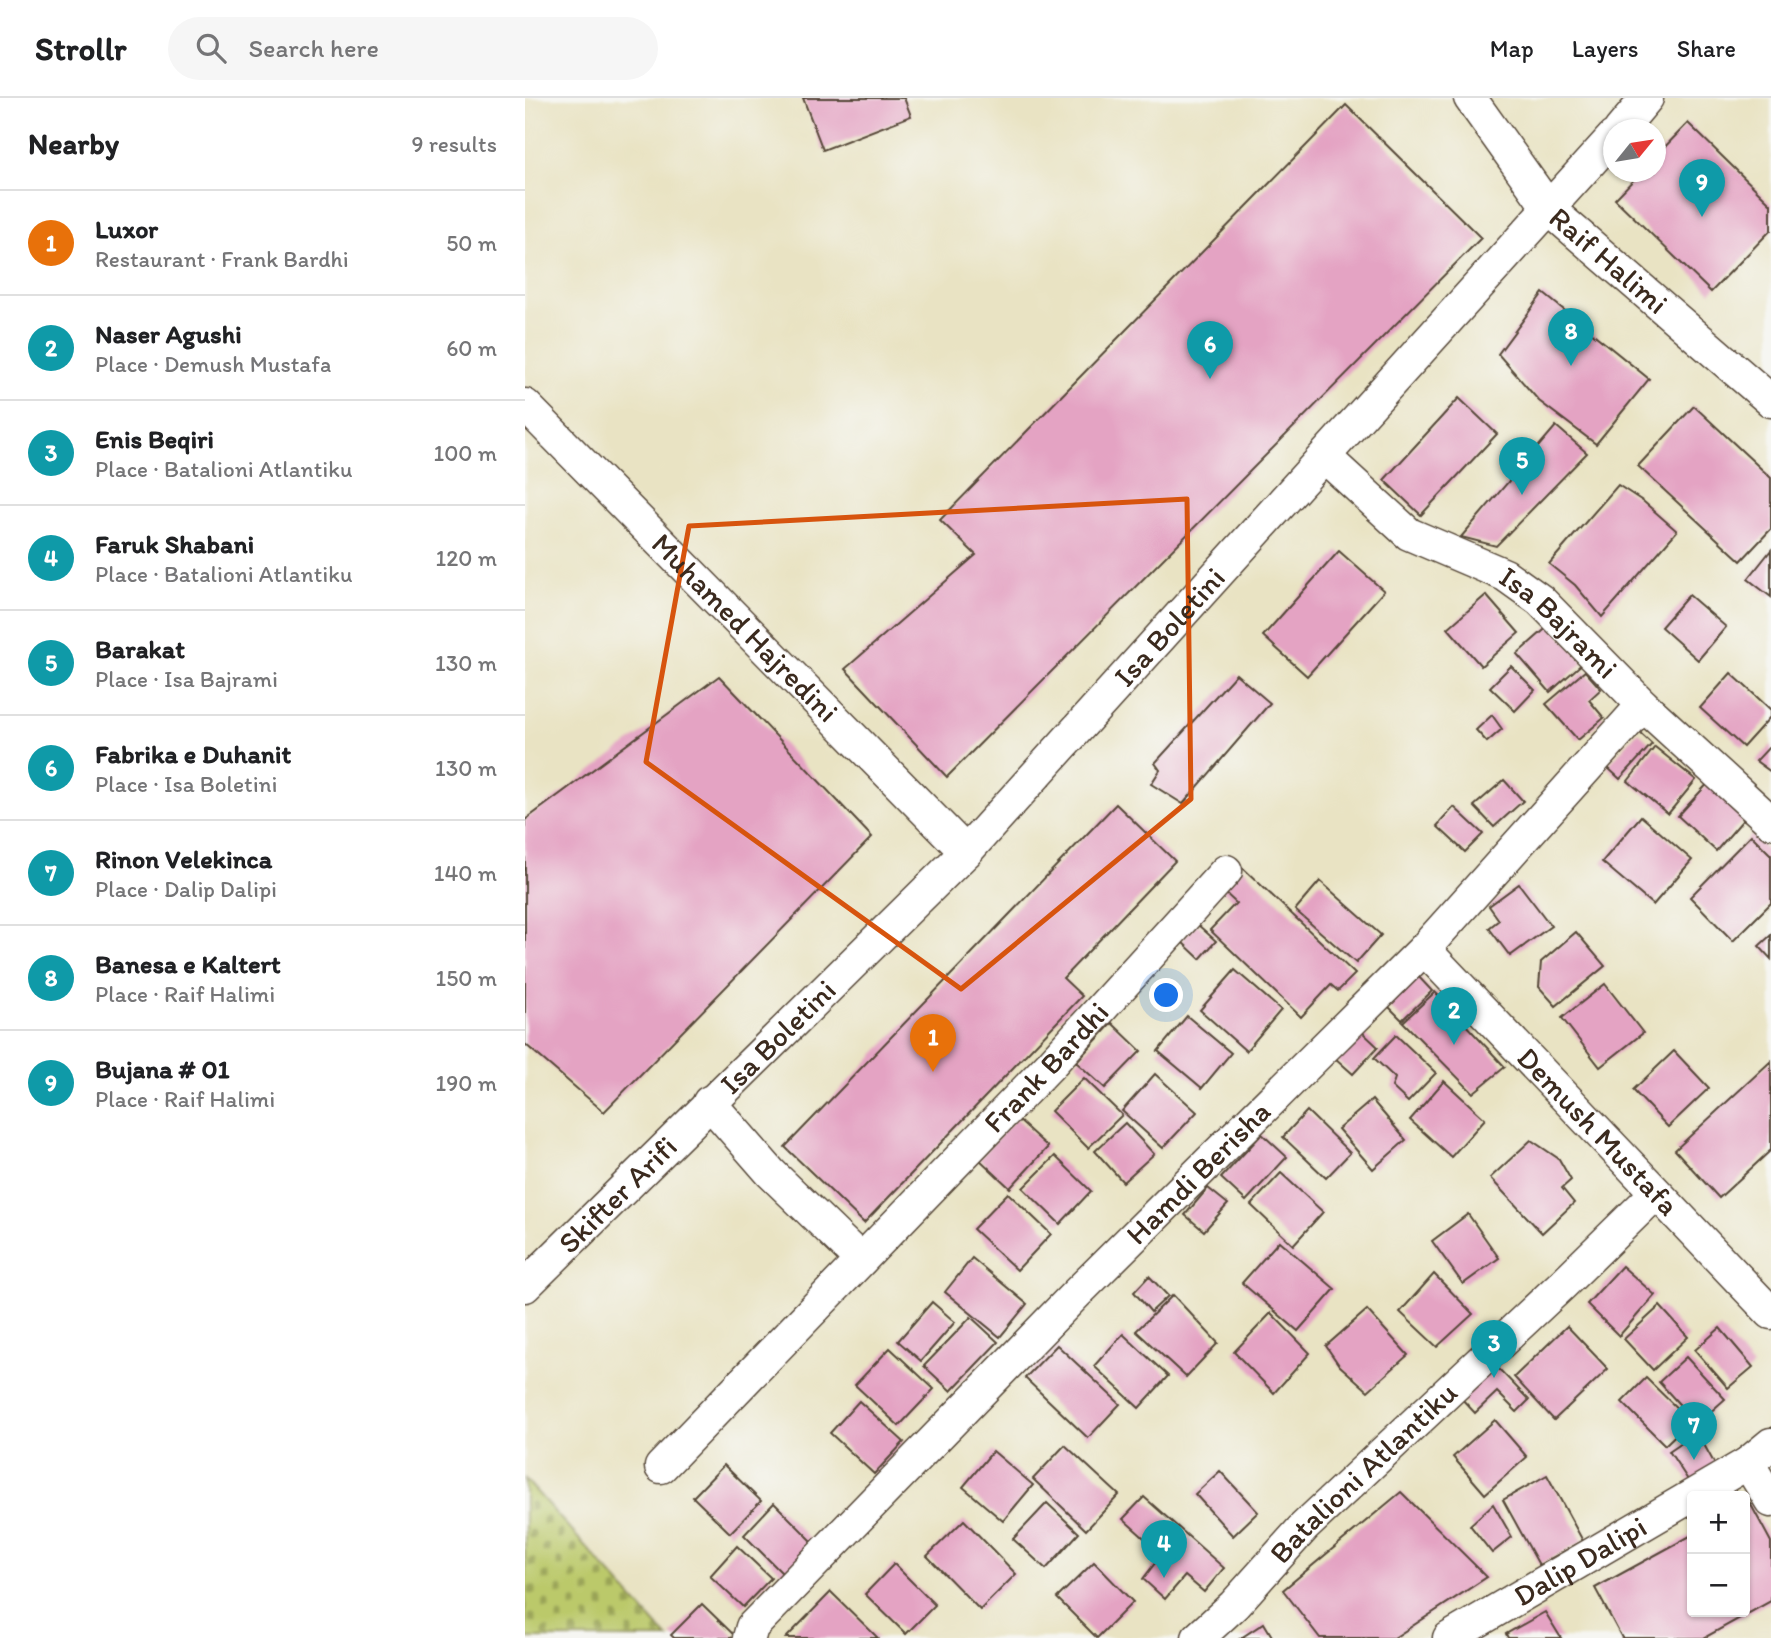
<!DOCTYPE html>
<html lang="en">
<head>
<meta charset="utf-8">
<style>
  body { margin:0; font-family:Itim,sans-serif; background:#f6f6f6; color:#202124 }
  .controls { position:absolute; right:21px; bottom:21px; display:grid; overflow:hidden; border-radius:7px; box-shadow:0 2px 5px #0004 }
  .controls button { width:63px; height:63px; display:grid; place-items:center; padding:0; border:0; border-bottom:2px solid #e0e0e0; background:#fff; color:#202124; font:35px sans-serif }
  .compass { position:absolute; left:1078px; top:21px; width:63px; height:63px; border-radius:50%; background:#fff; box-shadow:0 2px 5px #0004; rotate:60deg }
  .you { position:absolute; left:642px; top:898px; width:24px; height:24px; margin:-18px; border:5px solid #fff; border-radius:50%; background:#1a73e8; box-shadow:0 0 0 10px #1a73e833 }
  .badge { display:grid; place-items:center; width:46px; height:46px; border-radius:50%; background:#1f6fb2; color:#fff; font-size:23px; font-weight:700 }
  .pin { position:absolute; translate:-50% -58px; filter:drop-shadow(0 2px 4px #0008) }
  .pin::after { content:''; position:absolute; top:37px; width:24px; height:21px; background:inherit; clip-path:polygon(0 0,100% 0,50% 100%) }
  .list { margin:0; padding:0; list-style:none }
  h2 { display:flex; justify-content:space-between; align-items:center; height:91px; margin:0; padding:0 28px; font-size:30px }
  h2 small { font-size:23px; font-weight:400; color:#757577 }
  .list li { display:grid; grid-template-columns:46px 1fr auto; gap:21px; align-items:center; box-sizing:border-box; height:105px; padding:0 28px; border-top:2px solid #e0e0e0 }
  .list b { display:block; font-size:26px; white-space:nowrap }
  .list p { margin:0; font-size:23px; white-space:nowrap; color:#757577 }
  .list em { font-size:23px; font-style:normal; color:#757577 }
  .icon { flex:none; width:38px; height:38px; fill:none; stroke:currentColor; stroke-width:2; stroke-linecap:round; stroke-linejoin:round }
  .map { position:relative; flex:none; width:1246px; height:1540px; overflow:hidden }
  header { display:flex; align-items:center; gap:42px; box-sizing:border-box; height:98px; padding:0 35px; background:#fff; border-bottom:2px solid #e0e0e0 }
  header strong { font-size:33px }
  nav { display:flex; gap:38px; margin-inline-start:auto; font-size:24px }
  .search { width:490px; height:63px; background:#f6f6f6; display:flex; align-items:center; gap:18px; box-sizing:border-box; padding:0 24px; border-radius:38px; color:#757577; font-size:26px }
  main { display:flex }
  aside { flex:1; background:#fff }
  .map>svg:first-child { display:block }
  .cemetery { fill:url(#cemetery-stones); stroke:#7b7a44; stroke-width:2 }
  .building { fill:#e4a3c3 }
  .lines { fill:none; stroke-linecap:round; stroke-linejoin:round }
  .minor-casing { stroke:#554637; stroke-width:35 }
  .minor { stroke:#fff; stroke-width:32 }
  .marked { fill:none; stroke:#d7540e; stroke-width:5; stroke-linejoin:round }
  .labels { text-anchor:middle; stroke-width:5; stroke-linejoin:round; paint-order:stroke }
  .street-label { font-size:30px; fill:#3b2a1e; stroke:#f6f6f2 }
</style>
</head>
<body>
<header>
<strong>Strollr</strong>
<div class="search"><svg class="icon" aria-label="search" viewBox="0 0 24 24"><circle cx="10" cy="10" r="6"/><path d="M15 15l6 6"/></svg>Search here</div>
<nav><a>Map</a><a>Layers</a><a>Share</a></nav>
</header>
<main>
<aside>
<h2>Nearby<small>9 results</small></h2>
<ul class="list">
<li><span class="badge" style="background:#e8710a">1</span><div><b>Luxor</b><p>Restaurant · Frank Bardhi</p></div><em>50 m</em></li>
<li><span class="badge" style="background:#0f9aa8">2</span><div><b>Naser Agushi</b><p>Place · Demush Mustafa</p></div><em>60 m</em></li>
<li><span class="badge" style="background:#0f9aa8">3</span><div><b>Enis Beqiri</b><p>Place · Batalioni Atlantiku</p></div><em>100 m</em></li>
<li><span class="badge" style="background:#0f9aa8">4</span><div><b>Faruk Shabani</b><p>Place · Batalioni Atlantiku</p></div><em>120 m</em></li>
<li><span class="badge" style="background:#0f9aa8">5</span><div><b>Barakat</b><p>Place · Isa Bajrami</p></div><em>130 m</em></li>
<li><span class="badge" style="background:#0f9aa8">6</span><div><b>Fabrika e Duhanit</b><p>Place · Isa Boletini</p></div><em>130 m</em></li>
<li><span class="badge" style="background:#0f9aa8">7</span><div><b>Rinon Velekinca</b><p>Place · Dalip Dalipi</p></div><em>140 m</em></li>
<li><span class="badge" style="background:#0f9aa8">8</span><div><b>Banesa e Kaltert</b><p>Place · Raif Halimi</p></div><em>150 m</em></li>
<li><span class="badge" style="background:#0f9aa8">9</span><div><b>Bujana # 01</b><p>Place · Raif Halimi</p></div><em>190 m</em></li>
</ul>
</aside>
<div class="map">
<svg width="1246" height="1540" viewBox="0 0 1246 1540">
  <defs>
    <pattern id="cemetery-stones" width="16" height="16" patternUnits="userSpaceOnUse" patternTransform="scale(1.75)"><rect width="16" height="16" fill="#bbc96b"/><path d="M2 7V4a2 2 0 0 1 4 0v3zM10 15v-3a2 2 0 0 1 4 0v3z" fill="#99a357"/></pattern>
  </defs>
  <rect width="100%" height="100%" fill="#f6f6f2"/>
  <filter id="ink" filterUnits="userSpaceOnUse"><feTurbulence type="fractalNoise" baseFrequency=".0143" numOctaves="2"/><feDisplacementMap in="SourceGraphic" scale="14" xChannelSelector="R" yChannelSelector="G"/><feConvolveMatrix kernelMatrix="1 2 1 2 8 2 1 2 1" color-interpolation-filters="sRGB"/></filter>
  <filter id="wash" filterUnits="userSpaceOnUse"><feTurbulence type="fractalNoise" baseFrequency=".00686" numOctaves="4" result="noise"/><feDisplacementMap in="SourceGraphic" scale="28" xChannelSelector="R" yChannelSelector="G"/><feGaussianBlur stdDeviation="1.57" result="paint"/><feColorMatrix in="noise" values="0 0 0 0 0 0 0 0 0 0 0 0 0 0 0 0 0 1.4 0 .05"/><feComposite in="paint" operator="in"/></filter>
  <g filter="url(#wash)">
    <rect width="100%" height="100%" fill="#e9e3c3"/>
    <polygon class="cemetery" points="0,1381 143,1540 0,1540"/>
    <g id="blocks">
      <g class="building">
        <polygon points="278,0 379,0 386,18 298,52"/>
        <polygon points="821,7 956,140 422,679 320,571 451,457 415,422"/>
        <polygon points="1163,25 1246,106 1246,132 1186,194 1090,101 1116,74 1130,74 1130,59"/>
        <polygon points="1018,195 1124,281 1071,346 1014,303 973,256"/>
        <polygon points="934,300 972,336 896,417 859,382"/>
        <polygon points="1169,308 1246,380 1246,431 1216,463 1113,368"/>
        <polygon points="1031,328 1062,355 971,448 936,439"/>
        <polygon points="1093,387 1119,404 1152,433 1077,519 1050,487 1024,466"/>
        <polygon points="1246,452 1246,499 1223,481"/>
        <polygon points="814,453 859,493 782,578 738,538"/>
        <polygon points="961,497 994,535 956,568 923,530"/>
        <polygon points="1164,497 1201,529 1173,562 1136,529"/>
        <polygon points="1026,526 1059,564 1025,594 992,556"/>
        <polygon points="986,568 1010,592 990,613 965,589"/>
        <polygon points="1060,573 1076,591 1064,602 1079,620 1053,642 1021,606"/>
        <polygon points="1206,575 1246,612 1246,618 1218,649 1175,610"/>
        <polygon points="711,576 745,605 658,706 626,686 635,672 630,665"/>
        <polygon points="194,578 347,739 79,1014 0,946 0,722"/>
        <polygon points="967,617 977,631 962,644 951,632"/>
        <polygon points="1113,633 1127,646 1095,681 1082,669"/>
        <polygon points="1246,647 1246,674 1231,663"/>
        <polygon points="1130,649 1171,682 1143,716 1103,683"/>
        <polygon points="979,682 998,703 969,729 949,708"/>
        <polygon points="1186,682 1223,716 1191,753 1153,718"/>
        <polygon points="591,706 650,763 538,880 557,898 339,1125 260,1049"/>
        <polygon points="929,709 958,736 940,754 912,728"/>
        <polygon points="1116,718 1167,762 1128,807 1077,764"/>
        <polygon points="1226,737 1246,757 1246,805 1208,843 1165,799"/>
        <polygon points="718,770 830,876 813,893 806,887 776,919 685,832 711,805 697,792"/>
        <polygon points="795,783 856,837 831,865 770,812"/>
        <polygon points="994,786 1026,828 985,858 964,830 974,822 964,808"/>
        <polygon points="672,826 691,843 675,861 656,843"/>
        <polygon points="1051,834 1080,868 1031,908 1014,889 1016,864"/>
        <polygon points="1246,837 1246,861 1234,848"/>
        <polygon points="710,872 756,912 721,953 675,912"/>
        <polygon points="892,877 907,893 877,922 861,906"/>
        <polygon points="1080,886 1118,935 1075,969 1037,920"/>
        <polygon points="910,894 980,969 948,995 878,924"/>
        <polygon points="662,918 706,955 677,990 633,953"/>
        <polygon points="587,925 616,953 580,990 551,964"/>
        <polygon points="835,932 853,949 828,976 810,960"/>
        <polygon points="871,937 911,975 883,1004 867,989 870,980 849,960"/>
        <polygon points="1149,953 1184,990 1143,1029 1108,992"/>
        <polygon points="1246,963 1246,1052 1194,1100 1150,1052"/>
        <polygon points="630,976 672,1014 638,1050 597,1013"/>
        <polygon points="559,980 597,1017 563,1050 526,1013"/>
        <polygon points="919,983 960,1021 926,1059 885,1022"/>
        <polygon points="847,1002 881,1042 848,1071 813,1031"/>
        <polygon points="782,1013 825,1055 801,1080 758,1039"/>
        <polygon points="491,1020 523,1049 485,1090 454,1061"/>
        <polygon points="600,1025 629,1056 598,1084 570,1053"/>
        <polygon points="737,1036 762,1059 721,1103 696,1080"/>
        <polygon points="1006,1042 1034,1061 1046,1082 1037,1090 1049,1105 1017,1135 965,1080"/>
        <polygon points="530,1058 566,1093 535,1126 498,1090"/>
        <polygon points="756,1075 798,1114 768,1147 726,1107"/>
        <polygon points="683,1090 703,1106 679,1133 660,1117"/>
        <polygon points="483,1095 526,1136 492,1172 448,1131"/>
        <polygon points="943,1116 974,1160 938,1186 907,1143"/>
        <polygon points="754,1143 810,1191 773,1233 717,1185"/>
        <polygon points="447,1160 502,1206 475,1239 420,1194"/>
        <polygon points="1097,1168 1130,1197 1094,1238 1062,1206"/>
        <polygon points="909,1176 948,1216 912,1249 875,1214"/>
        <polygon points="624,1178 643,1198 626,1214 609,1194"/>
        <polygon points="648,1197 693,1245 661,1279 611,1233"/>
        <polygon points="407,1204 430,1224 396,1263 373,1243"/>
        <polygon points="1135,1208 1163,1239 1128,1272 1099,1241"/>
        <polygon points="842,1212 883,1257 843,1293 814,1267 801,1248"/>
        <polygon points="746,1215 785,1255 749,1295 709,1254"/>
        <polygon points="446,1219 473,1244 426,1293 399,1268"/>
        <polygon points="1042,1228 1083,1271 1029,1322 989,1279"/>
        <polygon points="1195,1230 1228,1269 1203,1290 1170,1252"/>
        <polygon points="598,1236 643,1278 614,1310 569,1268"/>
        <polygon points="532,1247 595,1306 563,1340 500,1280"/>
        <polygon points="365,1250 409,1291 374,1328 330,1287"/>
        <polygon points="1161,1259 1200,1301 1172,1326 1134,1284"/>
        <polygon points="969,1266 1004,1302 992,1314 972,1294 950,1315 935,1299"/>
        <polygon points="1121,1280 1165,1323 1140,1347 1097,1304"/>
        <polygon points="334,1303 379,1344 349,1376 305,1335"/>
        <polygon points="970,1322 1002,1359 960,1396 928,1359"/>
        <polygon points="1172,1334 1193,1372 1165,1385 1144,1353"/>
        <polygon points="540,1347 594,1397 561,1432 508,1381"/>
        <polygon points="468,1353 508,1387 478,1423 438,1389"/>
        <polygon points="199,1367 236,1403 205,1435 168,1399"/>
        <polygon points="695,1373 733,1414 708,1438 670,1396"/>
        <polygon points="1022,1377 1058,1443 1014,1467 978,1402"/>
        <polygon points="876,1394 962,1479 869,1540 795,1540 758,1492"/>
        <polygon points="619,1399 699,1470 679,1494 660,1478 640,1501 618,1481 637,1456 598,1421"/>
        <polygon points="249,1405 293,1449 262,1480 219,1437"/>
        <polygon points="522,1405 554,1435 521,1471 488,1441"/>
        <polygon points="1225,1405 1246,1444 1246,1503 1179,1540 1097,1540 1070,1490 1167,1437 1167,1514 1220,1514 1220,1408"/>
        <polygon points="968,1406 987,1439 967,1455 945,1427"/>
        <polygon points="439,1422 491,1476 455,1512 402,1458"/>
        <polygon points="212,1448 246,1480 218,1509 185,1478"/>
        <polygon points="569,1464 608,1504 572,1540 532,1500"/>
        <polygon points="369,1466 410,1507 381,1536 340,1496"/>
        <polygon points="306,1494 353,1540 261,1540"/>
        <polygon points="177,1506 212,1540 149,1540 146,1537"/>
        <polygon points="1020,1514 1036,1540 983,1540 981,1536"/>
        <polygon points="739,1525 748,1540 716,1540"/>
      </g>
    </g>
  </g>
  <g filter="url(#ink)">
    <use href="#blocks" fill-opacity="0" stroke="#554637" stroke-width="2"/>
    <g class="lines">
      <g class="minor-casing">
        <g id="minor">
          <path id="s1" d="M945 0 1025 112 1246 303"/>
          <polyline points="1095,32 1122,0"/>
          <path id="s2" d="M0 307 441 754"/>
          <path id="s3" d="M800 359 884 436 980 477 1015 502 1118 607 1246 724"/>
          <path id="s4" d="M899 851 1246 1215"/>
          <polyline points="184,1004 246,1075 336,1162"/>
          <path id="s5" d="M0 1188 441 754 1088 39"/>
          <polyline points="1223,1365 1246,1403"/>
          <path id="s6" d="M136 1369 525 967 701 773"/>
          <path id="s7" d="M224 1540 227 1529 551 1196 899 851 1118 607"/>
          <path id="s8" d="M673 1540 709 1507 779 1429 1038 1186 1130 1096"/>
          <path id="s9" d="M924 1540 1223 1365 1246 1346"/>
        </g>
      </g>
      <use href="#minor" class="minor"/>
    </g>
  </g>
  <path class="marked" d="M662 401 666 701 436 891 121 664 164 428Z"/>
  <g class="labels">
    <g class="street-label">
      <text dy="10" stroke="none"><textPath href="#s1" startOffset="215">Raif Halimi</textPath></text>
      <text dy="10" stroke="none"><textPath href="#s3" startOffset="290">Isa Bajrami</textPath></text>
      <text dy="10" stroke="none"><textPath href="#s5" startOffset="922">Isa Boletini</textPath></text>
      <text dy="10" stroke="none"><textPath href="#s2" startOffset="313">Muhamed Hajredini</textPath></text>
      <text dy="10" stroke="none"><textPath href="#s5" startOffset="355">Isa Boletini</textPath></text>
      <text dy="10" stroke="none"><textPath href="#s6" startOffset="555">Frank Bardhi</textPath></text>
      <text dy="10" stroke="none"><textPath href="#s4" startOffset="252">Demush Mustafa</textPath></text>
      <text dy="10" stroke="none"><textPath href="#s7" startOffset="648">Hamdi Berisha</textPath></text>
      <text dy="10" stroke="none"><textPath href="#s5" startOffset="130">Skifter Arifi</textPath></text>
      <text dy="10" stroke="none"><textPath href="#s8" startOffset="234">Batalioni Atlantiku</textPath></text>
      <text dy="10" stroke="none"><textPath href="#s9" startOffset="152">Dalip Dalipi</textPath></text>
    </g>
  </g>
</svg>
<div class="controls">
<button>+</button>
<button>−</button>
</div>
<svg class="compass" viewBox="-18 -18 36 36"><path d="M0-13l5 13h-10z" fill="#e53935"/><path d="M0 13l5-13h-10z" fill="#757577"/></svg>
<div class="you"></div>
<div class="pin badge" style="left:408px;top:974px;background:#e8710a">1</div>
<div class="pin badge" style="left:929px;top:947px;background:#0f9aa8">2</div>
<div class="pin badge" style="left:969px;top:1280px;background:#0f9aa8">3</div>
<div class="pin badge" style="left:639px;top:1480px;background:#0f9aa8">4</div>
<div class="pin badge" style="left:997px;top:397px;background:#0f9aa8">5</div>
<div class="pin badge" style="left:685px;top:281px;background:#0f9aa8">6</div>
<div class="pin badge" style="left:1169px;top:1362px;background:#0f9aa8">7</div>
<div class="pin badge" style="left:1046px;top:268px;background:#0f9aa8">8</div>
<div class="pin badge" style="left:1177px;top:119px;background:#0f9aa8">9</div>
</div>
</main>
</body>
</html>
